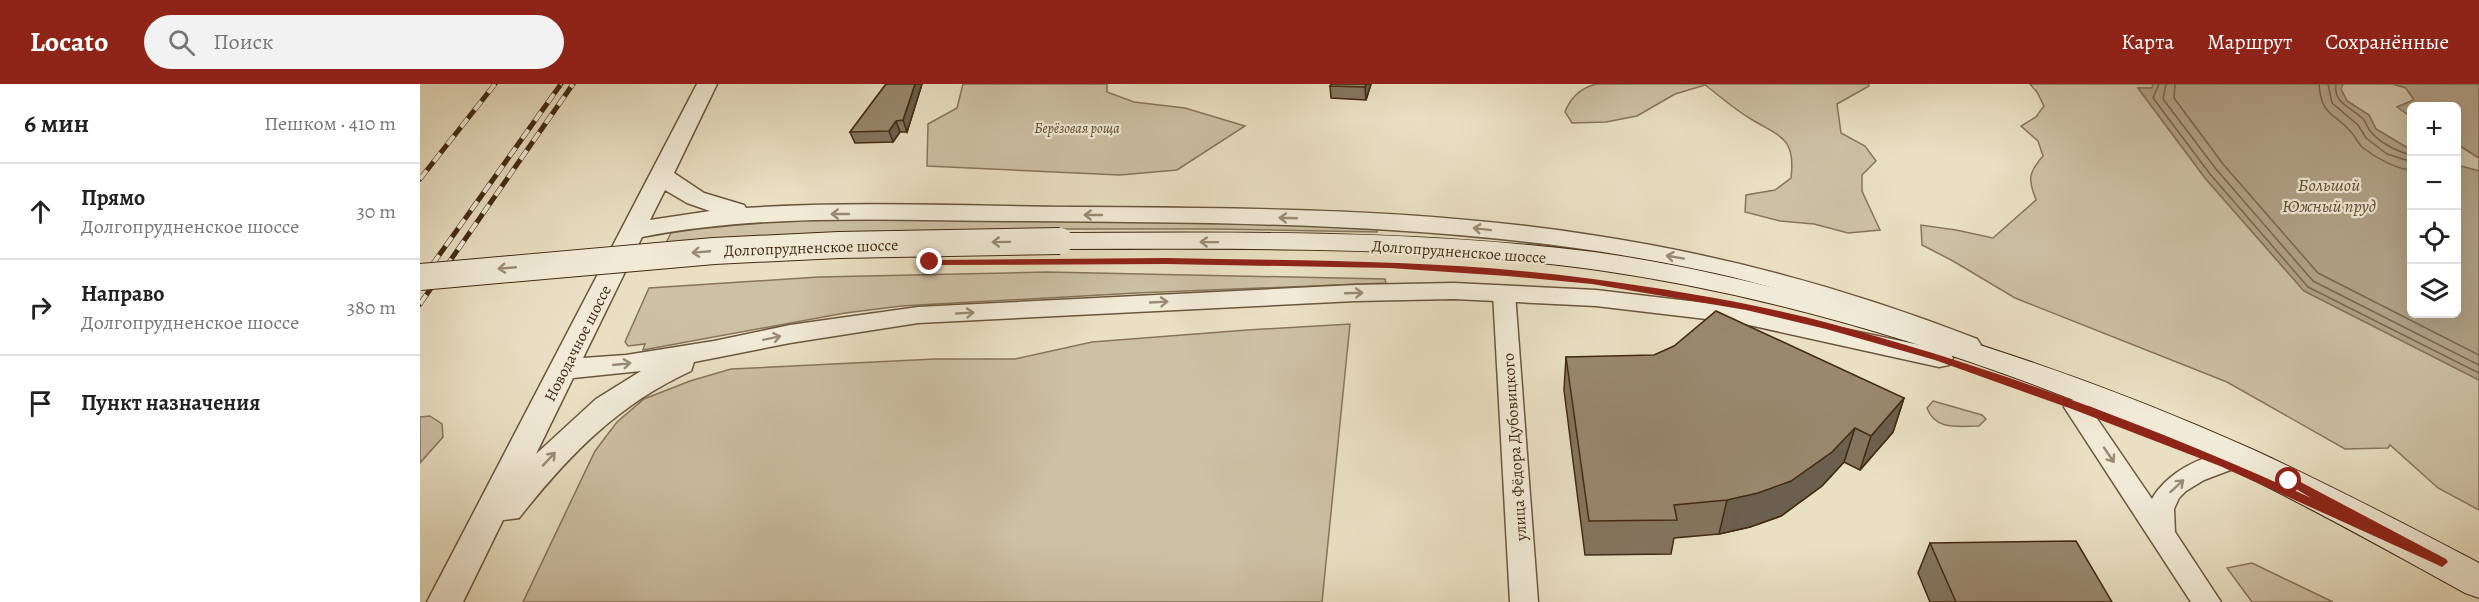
<!DOCTYPE html>
<html lang="ru">
<head>
<meta charset="utf-8">
<style>
  body { margin:0; font-family:Alegreya,serif; background:#f2f2f2; color:#222 }
  .controls { position:absolute; right:18px; top:18px; display:grid; overflow:hidden; border-radius:9px; box-shadow:0 6px 24px #0002 }
  .controls button { width:54px; height:54px; display:grid; place-items:center; padding:0; border:0; border-bottom:2px solid #e0e0e0; background:#fff; color:#222; font:30px sans-serif }
  .stop { position:absolute; width:18px; height:18px; margin:-14px; border:4px solid #8f2418; border-radius:50%; background:#fff }
  .stop.end { background:#8f2418; border-color:#fff; box-shadow:0 2px 6px #0008 }
  .list { margin:0; padding:0; list-style:none }
  h2 { display:flex; justify-content:space-between; align-items:center; height:78px; margin:0; padding:0 24px; font-size:26px }
  h2 small { font-size:20px; font-weight:400; color:#767676 }
  .list li { display:grid; grid-template-columns:39px 1fr auto; gap:18px; align-items:center; box-sizing:border-box; height:96px; padding:0 24px; border-top:2px solid #e0e0e0 }
  .list b { display:block; font-size:22px; white-space:nowrap }
  .list p { margin:0; font-size:20px; white-space:nowrap; color:#767676 }
  .list em { font-size:20px; font-style:normal; color:#767676 }
  .icon { flex:none; width:33px; height:33px; fill:none; stroke:currentColor; stroke-width:2; stroke-linecap:round; stroke-linejoin:round }
  .map { position:relative; flex:none; width:2059px; height:518px; overflow:hidden }
  header { display:flex; align-items:center; gap:36px; box-sizing:border-box; height:84px; padding:0 30px; background:#8f2418; color:#fff }
  header strong { font-size:28px }
  nav { display:flex; gap:33px; margin-inline-start:auto; font-size:21px }
  .search { width:420px; height:54px; background:#f2f2f2; display:flex; align-items:center; gap:15px; box-sizing:border-box; padding:0 21px; border-radius:33px; color:#767676; font-size:22px }
  main { display:flex }
  aside { flex:1; background:#fff }
  .map>svg:first-child { display:block }
  .green { fill:#cdc0a4; stroke:#88755b; stroke-width:1.5 }
  .water { fill:#b1a186; stroke:#857158; stroke-width:1.5 }
  .lines { fill:none; stroke-linecap:round; stroke-linejoin:round }
  .shore { stroke:#7a664c; stroke-width:1.5 }
  .minor-casing { stroke:#6c573e; stroke-width:3 }
  .tertiary-casing { stroke:#6c573e; stroke-width:3 }
  .secondary-casing { stroke:#432a12; stroke-width:2 }
  .minor { fill:#f1ead7; fill-rule:evenodd }
  .tertiary { fill:#f1ead7; fill-rule:evenodd }
  .secondary { fill:#f1ead7; fill-rule:evenodd }
  .rail-casing { stroke:#432a12; stroke-width:5 }
  .rail { stroke:#f1ead7; stroke-width:4; stroke-dasharray:11; stroke-linecap:butt }
  .secondary-bridge-casing { stroke:#432a12; stroke-width:28; stroke-linecap:butt }
  .secondary-bridge { stroke:#f1ead7; stroke-width:26 }
  .wall { fill:#84755f; stroke:#432a12; stroke-width:1.5 }
  .shaded-wall { fill:#6b5f4d; stroke:#432a12; stroke-width:1.5 }
  .building { fill:#99886e; stroke:#432a12; stroke-width:1.5 }
  .oneway { stroke:#9a8a74 }
  .route { fill:#8f2418 }
  .labels { text-anchor:middle; stroke-width:4.5; stroke-linejoin:round; paint-order:stroke }
  .far-park-label { font-size:14px; font-style:italic; fill:#5f482f; stroke:#f1ead7 }
  .street-label { font-size:16px; fill:#432a12; stroke:#f1ead7 }
  .water-label { font-size:18px; font-style:italic; fill:#644e35; stroke:#f1ead7 }
</style>
</head>
<body>
<header>
<strong>Locato</strong>
<div class="search"><svg class="icon" aria-label="search" viewBox="0 0 24 24"><circle cx="10" cy="10" r="6"/><path d="M15 15l6 6"/></svg>Поиск</div>
<nav><a>Карта</a><a>Маршрут</a><a>Сохранённые</a></nav>
</header>
<main>
<aside>
<h2>6 мин<small>Пешком · 410 m</small></h2>
<ul class="list">
<li><svg class="icon" aria-label="ahead" viewBox="0 0 24 24"><path d="M12 20V5M6 11l6-6 6 6"/></svg><div><b>Прямо</b><p>Долгопрудненское шоссе</p></div><em>30 m</em></li>
<li><svg class="icon" aria-label="right" viewBox="0 0 24 24"><path d="M7 20v-9h11M14 6l5 5-5 5"/></svg><div><b>Направо</b><p>Долгопрудненское шоссе</p></div><em>380 m</em></li>
<li><svg class="icon" aria-label="arrive" viewBox="0 0 24 24"><path d="M6 21V4h12l-3 4 3 4H6"/></svg><div><b>Пункт назначения</b></div></li>
</ul>
</aside>
<div class="map">
<svg width="2059" height="518" viewBox="0 0 2059 518">
  <rect width="100%" height="100%" fill="#e9dfc2"/>
  <filter id="stains"><feTurbulence type="fractalNoise" baseFrequency=".00333" numOctaves="4"/><feColorMatrix values="0 0 0 0 .2 0 0 0 0 .09 0 0 0 0 .02 0 0 0 .5 -.17"/></filter>
  <radialGradient id="worn" r=".72"><stop offset=".6" stop-color="#630" stop-opacity="0"/><stop offset="1" stop-color="#630" stop-opacity=".3"/></radialGradient>
  <g class="green">
    <polygon points="543,0 687,0 687,8 714,18 765,24 825,42 757,86 700,91 507,82 508,40 537,24"/>
    <path d="M1176 0H1449V2L1417 20 1421 49 1445 62 1456 77 1442 91V107L1460 146 1428 149 1394 140 1360 137 1325 128 1326 111 1355 106 1371 94C1376 53 1360 53 1331 35 1315 26 1300 12 1285 1L1255 10 1217 32 1186 38 1152 39 1145 28C1151 12 1161 4 1176 0Z"/>
    <path d="M1610 0H1733V4H1718L1785 94 1884 207 2059 296V426L2018 404 1970 361 1968 364 1925 365 1807 298 1595 214 1533 177 1502 161 1501 141 1536 146 1573 154 1616 116C1608 95 1608 89 1623 72L1618 57 1601 42 1616 33 1624 22 1617 8Z"/>
    <polygon points="1923,0 1973,0 1986,4 1994,16 1978,23 1991,33 1991,66 1956,45 1949,31 1927,17 1920,5"/>
    <polygon points="2037,60 2059,74 2059,87 2037,81"/>
    <polygon points="375,134 813,138 958,144 957,148 795,145 644,145 246,159 251,149 261,145"/>
    <polygon points="627,188 965,195 966,199 717,209 481,222 425,229 223,266 225,260 208,262 205,258 229,204 399,193"/>
    <polygon points="930,240 902,518 103,518 175,367 197,338 224,315 270,297 311,285 515,275 595,275 672,258 827,246"/>
    <path d="M1513 317 1562 331 1566 335 1559 342C1540 342 1515 347 1507 324Z"/>
    <polygon points="10,332 22,340 23,353 0,379 0,333"/>
    <polygon points="1832,479 1913,518 1832,518 1807,484"/>
  </g>
  <g class="water">
    <polygon points="1733,0 1923,0 1921,5 1927,17 1949,31 1956,45 1991,66 1992,230 2036,230 2037,81 2059,87 2059,296 1884,207 1785,94 1718,4 1732,4"/>
    <polygon points="1973,0 2059,0 2059,74 2037,60 2036,22 1992,22 1991,33 1977,23 1994,16 1986,4"/>
  </g>
  <g class="lines">
    <g class="shore">
      <polyline points="1739,0 1733,14 1790,90 1888,203 2059,289"/>
      <polyline points="1746,0 1743,15 1796,85 1893,197 2059,281"/>
      <polyline points="1755,0 1754,14 1803,80 1898,189 2059,271"/>
      <path d="M1899 0C1901 32 1914 28 1931 48 1935 52 1938 59 1942 63 1956 74 1975 84 1992 87"/>
      <polyline points="1908,0 1912,19 1938,41 1946,54 1967,70 1992,78"/>
      <path d="M1916 0C1913 20 1932 23 1943 35 1947 39 1947 44 1951 48 1960 59 1978 68 1992 71"/>
    </g>
    <g class="minor-casing">
      <g id="minor">
        <polygon points="1084,203 1092,204 1095,209 1118,518 1090,518 1073,209 1076,204"/>
        <path d="M1656 315 1665 317 1732 415C1745 391 1786 365 1813 373L1817 379 1813 385 1784 396 1766 407 1759 414 1754 425 1755 448 1801 518H1771L1644 323 1647 317Z"/>
      </g>
    </g>
    <g class="tertiary-casing">
      <path id="tertiary" d="M277 0H297L254 89 284 109 324 121 326 124C434 117 543 122 652 123 825 124 999 124 1171 151 1304 171 1432 206 1557 255L1561 261 1557 267 1547 270 1537 267C1458 236 1378 208 1295 189 1070 139 839 139 609 137 480 137 350 128 222 153L163 274 206 271 294 257 370 241 498 223 935 201 1034 199 1176 206 1320 223 1519 265 1529 267 1533 274 1529 281 1519 283 1320 239 1176 222 1034 215 935 217 498 239 370 259 274 278 271 287C197 321 149 371 99 434L83 436 43 518H7ZM245 106 267 119 290 127 230 136ZM221 287 176 315 116 370 153 294Z"/>
    </g>
    <g class="secondary-casing">
      <path id="secondary" d="M640 149C818 148 997 146 1174 168 1248 178 1320 195 1392 213 1543 251 1692 302 1834 366 1910 401 1985 440 2059 479V514L2045 509C1967 466 1890 423 1810 384 1614 291 1394 217 1178 186 1001 161 819 165 640 165L630 163 626 157 630 151Z"/>
    </g>
    <use href="#minor" class="minor"/>
    <use href="#tertiary" class="tertiary"/>
    <use href="#secondary" class="secondary"/>
    <g class="rail-casing">
      <g id="rail">
        <polyline points="0,95 75,0"/>
        <polyline points="0,198 141,0"/>
        <polyline points="0,220 153,0"/>
      </g>
    </g>
    <use href="#rail" class="rail"/>
    <g class="secondary-bridge-casing">
      <polyline id="secondary-bridge" points="0,193 294,167 419,161 640,157"/>
    </g>
    <use href="#secondary-bridge" class="secondary-bridge"/>
  </g>
  <g class="wall">
    <polygon points="466,0 502,0 487,48 480,48 473,58 435,59 430,48"/>
    <polygon points="951,0 946,16 911,14 910,2"/>
    <polygon points="1146,273 1484,314 1473,348 1440,386 1424,378 1402,402 1361,432 1330,443 1299,450 1254,454 1251,470 1165,471 1144,306"/>
    <polygon points="1510,459 1692,518 1510,518 1498,489"/>
  </g>
  <g class="shaded-wall">
    <polygon points="495,0 502,0 487,48 483,36"/>
    <polygon points="946,0 951,0 946,16 945,3"/>
    <polygon points="476,37 480,48 473,58 469,47"/>
    <polygon points="1484,314 1473,348 1440,386 1451,352"/>
    <polygon points="1435,344 1424,378 1402,402 1361,432 1330,443 1299,450 1307,416"/>
  </g>
  <g class="building">
    <polygon points="466,0 495,0 483,36 476,37 469,47 430,48"/>
    <polygon points="911,0 946,0 945,3 910,2"/>
    <polygon points="1296,227 1484,314 1451,352 1435,344 1412,368 1371,397 1338,409 1307,416 1254,421 1257,436 1169,437 1146,273 1234,271 1254,262"/>
    <polygon points="1656,457 1692,518 1536,518 1510,459"/>
  </g>
  <defs><path id="oneway-shaft" d="M-6 0H5M1.5-3L5.5 0L1.5 3" fill="none" stroke-width="1.6" stroke-linecap="round" stroke-linejoin="round" transform="scale(1.5)"/></defs>
  <g class="oneway">
    <use href="#oneway-shaft" transform="translate(420 130) rotate(-180)"/>
    <use href="#oneway-shaft" transform="translate(673 131) rotate(-180)"/>
    <use href="#oneway-shaft" transform="translate(868 134) rotate(-178)"/>
    <use href="#oneway-shaft" transform="translate(1062 145) rotate(-173)"/>
    <use href="#oneway-shaft" transform="translate(581 158) rotate(179)"/>
    <use href="#oneway-shaft" transform="translate(789 158) rotate(-179)"/>
    <use href="#oneway-shaft" transform="translate(281 168) rotate(175)"/>
    <use href="#oneway-shaft" transform="translate(1255 173) rotate(-170)"/>
    <use href="#oneway-shaft" transform="translate(87 184) rotate(175)"/>
    <use href="#oneway-shaft" transform="translate(934 209) rotate(-2)"/>
    <use href="#oneway-shaft" transform="translate(739 218) rotate(-3)"/>
    <use href="#oneway-shaft" transform="translate(545 229) rotate(-3)"/>
    <use href="#oneway-shaft" transform="translate(352 254) rotate(-12)"/>
    <use href="#oneway-shaft" transform="translate(202 280) rotate(-6)"/>
    <use href="#oneway-shaft" transform="translate(1689 371) rotate(56)"/>
    <use href="#oneway-shaft" transform="translate(129 375) rotate(-47)"/>
    <use href="#oneway-shaft" transform="translate(1757 402) rotate(-42)"/>
  </g>
  <path class="route" d="M746 174C888 177 1032 176 1173 195 1253 206 1334 219 1412 240 1576 284 1737 344 1891 414L1863 397 1869 393 1873 394 2026 475 2028 478 2022 483 2018 481 1800 382 1652 325 1515 276 1406 245 1326 226 1172 200 1087 192 970 184 746 180 510 181 506 178 510 176Z"/>
  <g class="labels">
    <g class="far-park-label">
      <text x="657" y="49">Берёзовая роща</text>
    </g>
    <g class="street-label">
      <text transform="translate(391 163) rotate(-2)" y="6">Долгопрудненское шоссе</text>
      <text transform="translate(1039 167) rotate(4)" y="6">Долгопрудненское шоссе</text>
      <text transform="translate(157 259) rotate(-63)" y="6">Новодачное шоссе</text>
      <text transform="translate(1094 363) rotate(-94)" y="6">улица Фёдора Дубовицкого</text>
    </g>
    <g class="water-label">
      <text x="1909" y="107">Большой<tspan x="1909" dy="21">Южный пруд</tspan></text>
    </g>
  </g>
  <rect width="100%" height="100%" filter="url(#stains)"/>
  <rect width="100%" height="100%" fill="url(#worn)"/>
</svg>
<div class="controls">
<button>+</button>
<button>−</button>
<button><svg class="icon" aria-label="locate" viewBox="0 0 24 24"><circle cx="12" cy="12" r="6"/><path d="M12 2v4M12 18v4M2 12h4M18 12h4"/></svg></button>
<button><svg class="icon" aria-label="layers" viewBox="0 0 24 24"><path d="M12 4l9 5-9 5-9-5zM3 14l9 5 9-5"/></svg></button>
</div>
<div class="stop" style="left:1869px;top:397px"></div>
<div class="stop end" style="left:510px;top:178px"></div>
</div>
</main>
</body>
</html>
